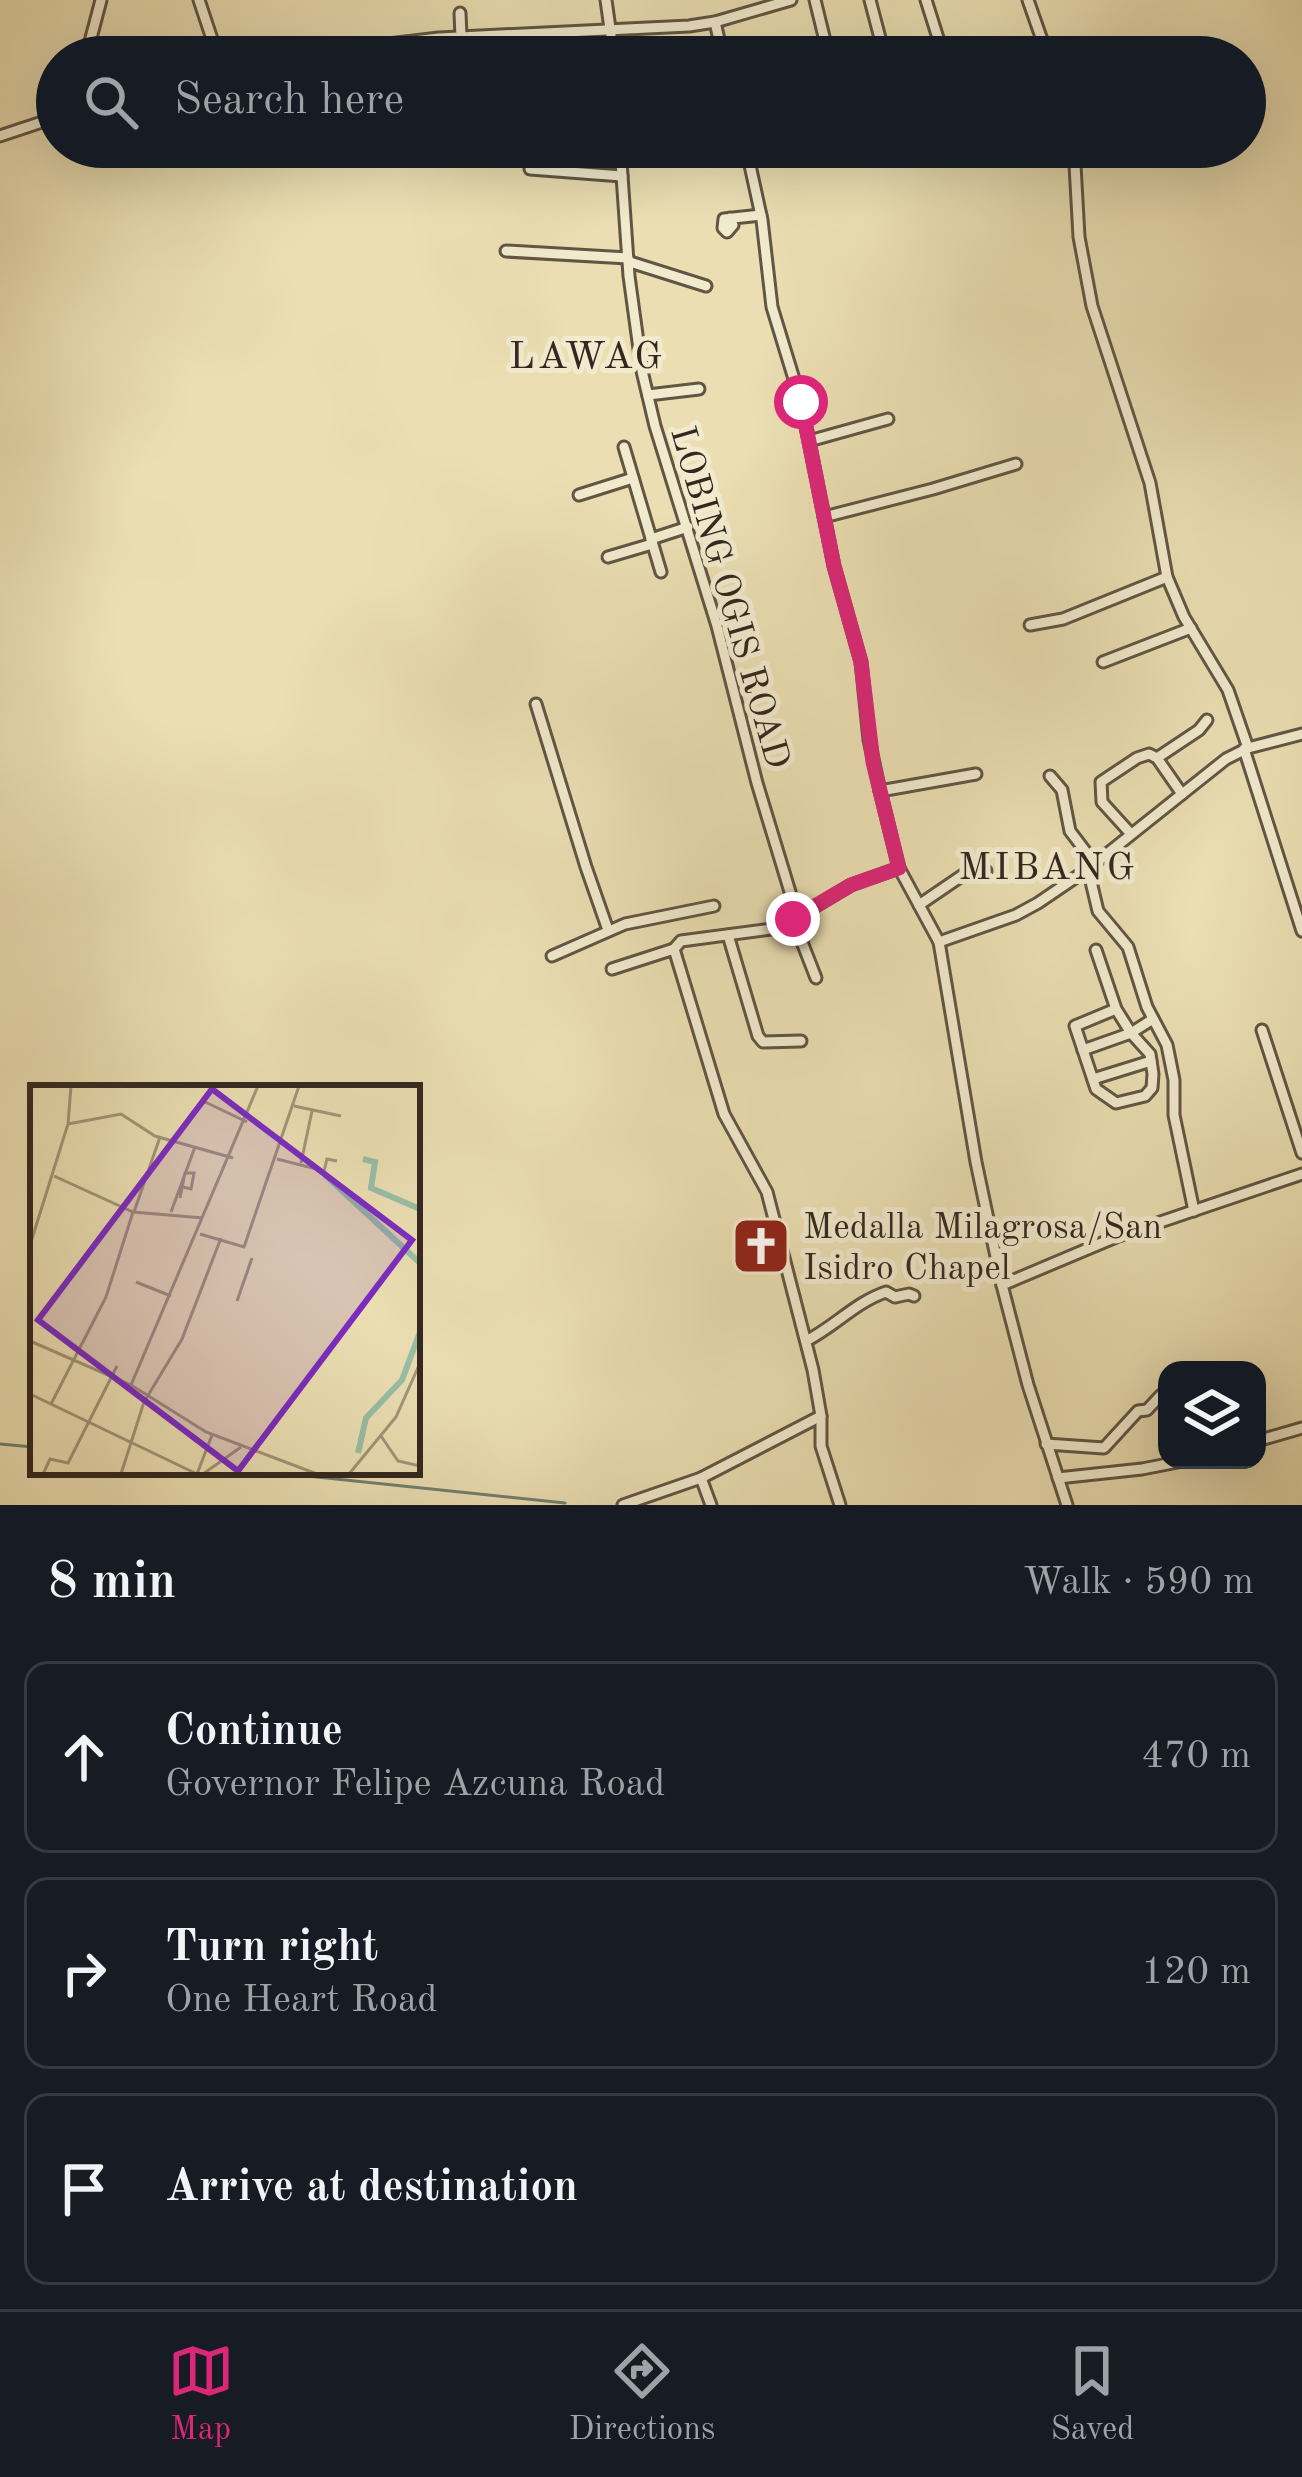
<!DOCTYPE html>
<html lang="en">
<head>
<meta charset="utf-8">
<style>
  body { margin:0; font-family:"Old Standard TT",serif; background:#20242c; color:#f1f3f6 }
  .controls { position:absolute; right:36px; bottom:36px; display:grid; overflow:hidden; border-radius:24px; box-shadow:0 12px 48px #0002 }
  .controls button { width:108px; height:108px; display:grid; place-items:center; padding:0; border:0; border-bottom:3px solid #363941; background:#171b24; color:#f1f3f6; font:60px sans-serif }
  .stop { position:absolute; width:36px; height:36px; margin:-27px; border:9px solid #db2777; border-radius:50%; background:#fff }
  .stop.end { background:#db2777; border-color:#fff; box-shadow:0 3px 12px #0008 }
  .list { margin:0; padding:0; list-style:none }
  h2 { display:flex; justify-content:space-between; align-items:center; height:156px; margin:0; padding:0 48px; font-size:51px }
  h2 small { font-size:39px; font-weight:400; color:#9ea1a6 }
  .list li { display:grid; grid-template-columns:78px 1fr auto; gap:36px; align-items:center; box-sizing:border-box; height:192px; margin:0 24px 24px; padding:0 24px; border:3px solid #363941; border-radius:24px }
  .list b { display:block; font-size:45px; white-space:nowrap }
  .list p { margin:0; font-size:39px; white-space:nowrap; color:#9ea1a6 }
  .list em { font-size:39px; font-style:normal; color:#9ea1a6 }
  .icon { flex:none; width:66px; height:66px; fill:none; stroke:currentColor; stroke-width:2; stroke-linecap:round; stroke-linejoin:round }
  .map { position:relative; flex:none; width:1302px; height:1505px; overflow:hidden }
  .search { position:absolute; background:#171b24; box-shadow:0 12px 48px #0002; left:36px; right:36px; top:36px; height:132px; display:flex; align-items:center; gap:30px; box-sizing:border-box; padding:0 42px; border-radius:66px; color:#9ea1a6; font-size:45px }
  .sheet { height:804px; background:#171b24 }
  nav { display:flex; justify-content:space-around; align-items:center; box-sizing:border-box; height:168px; border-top:3px solid #363941; background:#171b24; font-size:33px; color:#9ea1a6 }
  nav a { display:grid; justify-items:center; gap:6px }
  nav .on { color:#db2777 }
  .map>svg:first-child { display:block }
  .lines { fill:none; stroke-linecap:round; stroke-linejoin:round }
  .stream { stroke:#708171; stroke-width:3 }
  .minor-casing { stroke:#615644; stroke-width:15 }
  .minor { stroke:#f1eacd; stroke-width:9 }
  .route { stroke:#db2777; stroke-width:15 }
  .labels { text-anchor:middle; stroke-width:10; stroke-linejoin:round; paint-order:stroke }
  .street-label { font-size:36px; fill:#332820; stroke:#f1eacd }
  .poi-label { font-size:36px; fill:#332820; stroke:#f1eacd; text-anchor:start }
  .neighbourhood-label { font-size:39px; letter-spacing:3px; fill:#332820; stroke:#f1eacd }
  .inset-river { fill:none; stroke:#99bda7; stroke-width:6 }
  .inset-road { fill:none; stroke:#a19578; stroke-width:3 }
  .view { fill:#7b2cbf; fill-opacity:0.15; stroke:#7b2cbf; stroke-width:6 }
  .inset-edge { fill:none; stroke:#332820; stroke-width:6 }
</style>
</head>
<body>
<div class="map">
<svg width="1302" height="1505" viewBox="0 0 1302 1505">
  <rect width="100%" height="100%" fill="#eadeb2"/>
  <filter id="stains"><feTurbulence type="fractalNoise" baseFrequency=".00167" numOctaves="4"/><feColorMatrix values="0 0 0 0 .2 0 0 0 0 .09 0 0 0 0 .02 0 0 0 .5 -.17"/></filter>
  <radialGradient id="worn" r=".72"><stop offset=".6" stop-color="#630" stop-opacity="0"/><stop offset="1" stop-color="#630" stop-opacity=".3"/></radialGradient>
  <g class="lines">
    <g class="stream">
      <polyline points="0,1444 33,1447"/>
      <polyline points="269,1472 565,1503"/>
    </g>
    <g class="minor-casing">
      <g id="minor">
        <polyline points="199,0 218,57"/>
        <polyline points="606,0 614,57"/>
        <polyline points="815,0 829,57"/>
        <polyline points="870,0 885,57"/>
        <polyline points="926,0 944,57"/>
        <polyline points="1028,0 1048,57"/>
        <polyline points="460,13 461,37"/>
        <polyline points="715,22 723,57"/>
        <polyline points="86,57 101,0"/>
        <polyline points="277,57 439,38 689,26 715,22 791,0"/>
        <polyline points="0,136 57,117"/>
        <polyline points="620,147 629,276 642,371 655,426 717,626 757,783 797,915"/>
        <polyline points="746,147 762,220 772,307 801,402 834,566 861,662 869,740 880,791 899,868 939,942 976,1162 1002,1285 1028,1385 1067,1505"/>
        <polyline points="1074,147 1079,237 1092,306 1150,483 1167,577 1184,617 1228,690 1248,748"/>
        <polyline points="530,169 622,176"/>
        <polyline points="730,218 733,225 727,232 723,228 724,219 761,215"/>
        <polyline points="506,251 628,258"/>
        <polyline points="630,262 706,286"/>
        <polyline points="648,395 699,389"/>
        <polyline points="809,441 888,419"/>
        <polyline points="624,447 661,572"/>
        <polyline points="579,495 633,478"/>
        <polyline points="824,517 933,489 1016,464"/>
        <polyline points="651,539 688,527"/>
        <polyline points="608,557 652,544"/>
        <polyline points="1030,625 1063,619 1167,577"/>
        <polyline points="1103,662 1191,628"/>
        <polyline points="536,704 586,867 608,930"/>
        <polyline points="1244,749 1302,931"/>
        <polyline points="1157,758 1199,730 1207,720"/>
        <polyline points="1050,776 1062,790 1070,831 1095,864"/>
        <polyline points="880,791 976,774"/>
        <polyline points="1131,834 1102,802 1101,782 1137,758 1149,754 1157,758 1182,794"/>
        <polyline points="1088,869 1098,911 1128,947 1147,1007 1167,1045 1174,1080 1174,1115 1194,1211"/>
        <polyline points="919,905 963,875 986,871"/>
        <polyline points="793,919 816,978"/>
        <polyline points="728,935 758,1036 763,1042 801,1041"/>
        <polyline points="939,942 1016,915 1038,903 1088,869 1226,759 1248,748 1302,734"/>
        <polyline points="1096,950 1116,1009 1131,1033 1150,1054 1153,1074 1152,1088 1145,1096 1116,1103 1096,1089 1075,1026 1116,1009"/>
        <polyline points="552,956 625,924 714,906"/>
        <polyline points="612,969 674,949"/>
        <polyline points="1262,1030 1302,1153"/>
        <polyline points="1083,1050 1131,1033 1153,1019"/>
        <polyline points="1093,1079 1151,1061"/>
        <polyline points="1002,1285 1116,1237 1302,1174"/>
        <path d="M806 1341C834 1327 856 1302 886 1292L895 1297 909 1294 914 1296"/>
        <polyline points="1257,1441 1302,1428"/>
        <polyline points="1046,1444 1104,1448 1138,1411 1147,1410 1161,1395"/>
        <polyline points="701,1478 711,1505"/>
        <polyline points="1058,1478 1142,1469 1188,1460"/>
        <polyline points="623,1505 701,1478 821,1416"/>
        <polyline points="840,1505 821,1446 821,1416 813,1370 767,1192 724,1114 674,949 681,941 779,928 851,885 899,868"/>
      </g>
    </g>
    <use href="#minor" class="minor"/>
  </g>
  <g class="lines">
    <polyline class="route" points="793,919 851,885 899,868 873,762 861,662 834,566 801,402"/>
  </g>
  <defs>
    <g id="church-square" transform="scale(3)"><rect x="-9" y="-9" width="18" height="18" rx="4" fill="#8f2418" stroke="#f1eacd"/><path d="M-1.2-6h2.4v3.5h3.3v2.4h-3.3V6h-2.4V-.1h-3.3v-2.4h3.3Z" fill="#fff"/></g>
  </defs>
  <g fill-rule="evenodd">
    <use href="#church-square" x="761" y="1246"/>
  </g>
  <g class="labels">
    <g class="street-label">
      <text transform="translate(732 597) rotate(74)" y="13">LOBING OGIS ROAD</text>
    </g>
    <g class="poi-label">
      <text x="803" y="1238">Medalla Milagrosa/San<tspan x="803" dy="41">Isidro Chapel</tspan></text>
    </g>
    <g class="neighbourhood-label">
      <text x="587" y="368">LAWAG</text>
      <text x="1048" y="879">MIBANG</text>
    </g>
  </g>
  <g transform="translate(30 1085)">
    <rect width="390" height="390" fill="#eadeb2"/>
    <path class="inset-river" d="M333 74 345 77 341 103 390 124M295 90 390 178M328 368 336 333 372 295 390 247"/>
    <path class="inset-road" d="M171 15 217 37M264 21 311 31M38 39 91 29 125 51 203 73M247 74 294 86 297 74 307 76M271 78 282 26M24 91 103 127 173 133M150 113 155 88H164L161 104 153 102M104 127 130 52M141 127 165 62M170 149 214 162 269 1M0 160 38 39 41 1M106 197 141 211M207 216 222 173M0 256 101 300 176 347 287 389M101 300 228 1M0 309 167 389M21 319 76 212 103 127M351 351 368 376 390 381M13 389 20 374 38 378 87 281M91 389 114 317 152 254 191 153M167 389 182 350M173 389 211 362M319 389 366 332 390 278"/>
    <path class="view" d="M182 4 382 155 208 386 8 235Z"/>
    <rect width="390" height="390" class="inset-edge"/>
  </g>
  <rect width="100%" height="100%" filter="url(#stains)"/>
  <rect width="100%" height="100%" fill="url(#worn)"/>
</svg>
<div class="controls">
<button><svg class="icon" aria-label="layers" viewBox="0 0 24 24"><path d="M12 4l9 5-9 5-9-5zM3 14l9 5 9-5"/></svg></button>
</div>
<div class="stop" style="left:801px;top:402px"></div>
<div class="stop end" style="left:793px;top:919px"></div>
<div class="search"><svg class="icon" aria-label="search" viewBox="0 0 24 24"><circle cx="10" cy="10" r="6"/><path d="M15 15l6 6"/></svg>Search here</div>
</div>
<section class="sheet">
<h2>8 min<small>Walk · 590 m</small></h2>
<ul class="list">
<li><svg class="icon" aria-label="ahead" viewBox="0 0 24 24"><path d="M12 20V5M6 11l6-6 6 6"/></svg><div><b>Continue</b><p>Governor Felipe Azcuna Road</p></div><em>470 m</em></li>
<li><svg class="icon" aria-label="right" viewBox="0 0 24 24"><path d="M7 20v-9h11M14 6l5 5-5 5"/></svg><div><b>Turn right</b><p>One Heart Road</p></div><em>120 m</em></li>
<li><svg class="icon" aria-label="arrive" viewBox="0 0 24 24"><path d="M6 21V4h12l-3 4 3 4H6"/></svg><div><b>Arrive at destination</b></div></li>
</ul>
</section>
<nav>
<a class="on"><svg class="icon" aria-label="map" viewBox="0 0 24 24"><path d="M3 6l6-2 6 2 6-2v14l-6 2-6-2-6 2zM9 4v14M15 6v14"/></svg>Map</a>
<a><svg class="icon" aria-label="directions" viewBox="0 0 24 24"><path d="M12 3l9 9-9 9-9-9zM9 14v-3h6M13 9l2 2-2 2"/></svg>Directions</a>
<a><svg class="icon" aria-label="saved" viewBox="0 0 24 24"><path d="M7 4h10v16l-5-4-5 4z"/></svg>Saved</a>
</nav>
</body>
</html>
